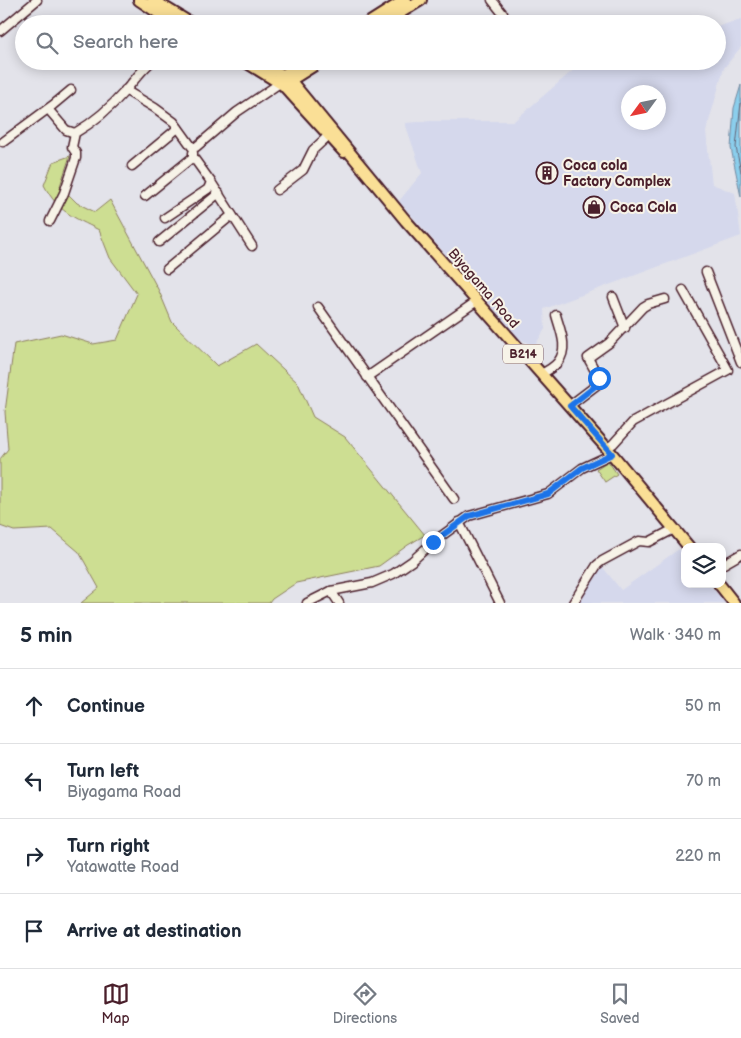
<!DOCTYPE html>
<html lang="en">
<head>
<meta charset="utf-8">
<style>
  body { margin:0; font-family:"Balsamiq Sans",sans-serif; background:#f2f2f3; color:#1f2937 }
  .controls { position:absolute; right:15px; bottom:15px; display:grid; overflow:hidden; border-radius:10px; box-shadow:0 2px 12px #0003 }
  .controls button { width:45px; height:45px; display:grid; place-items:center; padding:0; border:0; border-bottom:1px solid #e0e1e3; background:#fff; color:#1f2937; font:25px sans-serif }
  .compass { position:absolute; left:621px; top:85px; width:45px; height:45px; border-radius:50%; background:#fff; box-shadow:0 2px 12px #0003; rotate:237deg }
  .stop { position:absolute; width:15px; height:15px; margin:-11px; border:4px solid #1a73e8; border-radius:50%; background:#fff }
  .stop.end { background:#1a73e8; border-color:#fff; box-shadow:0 1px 5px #0008 }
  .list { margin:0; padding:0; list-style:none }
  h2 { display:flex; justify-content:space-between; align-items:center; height:65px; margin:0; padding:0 20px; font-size:21px }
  h2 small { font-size:16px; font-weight:400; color:#747a83 }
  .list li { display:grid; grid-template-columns:32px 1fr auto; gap:15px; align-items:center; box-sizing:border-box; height:75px; padding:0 20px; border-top:1px solid #e0e1e3 }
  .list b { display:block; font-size:19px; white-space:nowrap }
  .list p { margin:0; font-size:16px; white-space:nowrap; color:#747a83 }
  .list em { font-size:16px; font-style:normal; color:#747a83 }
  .icon { flex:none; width:28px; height:28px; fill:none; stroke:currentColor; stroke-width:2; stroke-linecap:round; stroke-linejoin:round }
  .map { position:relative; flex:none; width:741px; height:603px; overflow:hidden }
  .search { position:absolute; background:#fff; box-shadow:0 2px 12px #0003; left:15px; right:15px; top:15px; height:55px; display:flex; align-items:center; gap:12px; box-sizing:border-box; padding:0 18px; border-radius:28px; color:#747a83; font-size:19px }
  .sheet { height:365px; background:#fff }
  nav { display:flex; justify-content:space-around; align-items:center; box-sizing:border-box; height:70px; border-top:1px solid #e0e1e3; background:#fff; font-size:14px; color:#747a83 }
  nav a { display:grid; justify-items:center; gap:2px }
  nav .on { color:#4a1f2b }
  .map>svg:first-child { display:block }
  .built { fill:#d5d8ec; fill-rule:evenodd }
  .green { fill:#cdde92; stroke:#8c7e5e }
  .water { fill:#8bceec; stroke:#71889f }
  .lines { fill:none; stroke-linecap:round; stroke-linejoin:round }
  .shore { stroke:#646578; stroke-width:1 }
  .minor-casing { stroke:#4a1f2b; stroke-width:11 }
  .major-casing { stroke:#4a1f2b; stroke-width:14 }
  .minor { stroke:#f7f3e8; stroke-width:8 }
  .major { stroke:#fadf96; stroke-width:10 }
  .route { stroke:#1a73e8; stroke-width:6 }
  .labels { text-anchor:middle; stroke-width:4; stroke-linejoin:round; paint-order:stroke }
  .shield { fill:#f7f3e8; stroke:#7e5f64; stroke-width:1 }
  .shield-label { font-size:12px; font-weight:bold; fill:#4a1f2b }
  .poi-label { font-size:14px; font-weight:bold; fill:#4a1f2b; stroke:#f7f3e8; text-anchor:start }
  .street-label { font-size:14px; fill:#4a1f2b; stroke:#f7f3e8 }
</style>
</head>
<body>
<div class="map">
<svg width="741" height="603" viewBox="0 0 741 603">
  <rect width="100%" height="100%" fill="#e3e3ea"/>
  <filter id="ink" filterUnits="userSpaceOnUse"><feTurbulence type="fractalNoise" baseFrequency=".02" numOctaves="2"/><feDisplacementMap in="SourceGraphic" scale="10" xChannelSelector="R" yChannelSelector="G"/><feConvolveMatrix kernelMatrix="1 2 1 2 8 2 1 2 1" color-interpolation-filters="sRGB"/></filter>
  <g filter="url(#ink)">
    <g class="built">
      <path d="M741 19V47L724 68 706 132 712 184 735 193 741 236 544 309 545 329 534 347 519 338 399 201 422 173 405 123 431 121H514L578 66 596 61H717V27ZM628 92H658V122H628Z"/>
      <polygon points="679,549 685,555 685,584 709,584 725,603 567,603 595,570 601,565 621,590"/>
    </g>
    <g class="green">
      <path d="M70 156 60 186 77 203 95 212 110 200 159 291 172 322 217 366 256 344 298 383 313 417 345 437 425 535 408 545 379 566 296 583 272 599 269 603H81L99 588 79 552 52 529 14 531 0 526V459L8 449 5 412 14 344 61 334 93 344 117 340 137 294 110 258 99 230C73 217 58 212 44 185L53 162Z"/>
      <polygon points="608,461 617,474 605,482 596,469"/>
    </g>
    <polygon class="water" points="741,85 741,197 731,148 734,108"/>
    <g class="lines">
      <polyline class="shore" points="741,103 736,147 741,172"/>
      <g class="minor-casing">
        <g id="minor">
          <polyline points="492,0 511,24"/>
          <polyline points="0,31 37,0"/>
          <polyline points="125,90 155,108 174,122 192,147 196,147 237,112 280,83"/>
          <polyline points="48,109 66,130 75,133"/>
          <polyline points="3,142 53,105 71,90"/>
          <polyline points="132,166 178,128"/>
          <polyline points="211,182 252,246"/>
          <polyline points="277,190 303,170 313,150 328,136"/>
          <polyline points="145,196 193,157 193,153"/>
          <polyline points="165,218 208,189 211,182 193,157"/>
          <path d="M50 221 64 193 76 158V153L72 147 75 133C94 122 112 106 126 90 136 78 140 72 152 61"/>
          <polyline points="159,242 219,193"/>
          <polyline points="167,269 232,215"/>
          <polyline points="706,272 741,362"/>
          <polyline points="613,297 625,328"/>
          <polyline points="318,307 454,499"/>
          <path d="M541 374C547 371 554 367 558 362 569 348 560 330 556 315"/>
          <polyline points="367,377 477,301"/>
          <polyline points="569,406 598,384 599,378 588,358 609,343 643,307 648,304 665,299"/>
          <polyline points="607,448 613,444 633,422 728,370 683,290"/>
          <polyline points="459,522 500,603"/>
          <polyline points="722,565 741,554"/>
          <polyline points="331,591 339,603"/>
          <polyline points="307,603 331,591 372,583 393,574 412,561 433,542 469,516 548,494 582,468 612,454"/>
          <polyline points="573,603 597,565 602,561 639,541 649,542 674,529"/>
        </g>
      </g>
      <g class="major-casing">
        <g id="major">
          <polyline points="139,0 175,24"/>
          <polyline points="153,0 192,24"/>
          <polyline points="367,24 405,0"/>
          <polyline points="382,24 421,0"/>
          <polyline points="244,61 283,85 344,152"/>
          <polyline points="260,61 290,80 406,221 612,454 689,547"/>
          <polyline points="279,78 305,61"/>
          <polyline points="286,83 321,61"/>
          <polyline points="719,584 734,603"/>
        </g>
      </g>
      <use href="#minor" class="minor"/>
      <use href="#major" class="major"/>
    </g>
  </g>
  <g class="lines" filter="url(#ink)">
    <polyline class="route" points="433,542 469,516 548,494 582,468 612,454 570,406 598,384 599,378"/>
  </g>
  <defs>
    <g id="building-ring" transform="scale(1.125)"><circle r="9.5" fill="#f7f3e8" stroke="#4a1f2b" stroke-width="1.5"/><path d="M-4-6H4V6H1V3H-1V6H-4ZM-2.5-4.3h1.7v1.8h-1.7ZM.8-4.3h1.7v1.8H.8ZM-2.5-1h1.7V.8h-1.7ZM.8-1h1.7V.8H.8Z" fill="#4a1f2b"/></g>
    <g id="shop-ring" transform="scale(1.125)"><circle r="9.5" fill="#f7f3e8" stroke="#4a1f2b" stroke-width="1.5"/><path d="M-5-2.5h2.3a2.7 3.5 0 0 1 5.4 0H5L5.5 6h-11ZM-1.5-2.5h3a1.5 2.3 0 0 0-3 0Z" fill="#4a1f2b"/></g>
  </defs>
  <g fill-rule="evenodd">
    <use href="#building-ring" x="547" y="173"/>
    <use href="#shop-ring" x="594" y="207"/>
  </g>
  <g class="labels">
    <rect class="shield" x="503" y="344.5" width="40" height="19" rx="4"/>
    <g class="shield-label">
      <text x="523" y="358">B214</text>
    </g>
    <g class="poi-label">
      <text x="563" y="170">Coca cola<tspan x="563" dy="16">Factory Complex</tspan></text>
      <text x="610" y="212">Coca Cola</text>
    </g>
    <g class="street-label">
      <text transform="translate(484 288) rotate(49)" y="5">Biyagama Road</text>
    </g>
  </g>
</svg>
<div class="controls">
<button><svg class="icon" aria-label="layers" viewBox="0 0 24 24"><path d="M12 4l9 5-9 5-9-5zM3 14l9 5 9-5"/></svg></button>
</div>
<svg class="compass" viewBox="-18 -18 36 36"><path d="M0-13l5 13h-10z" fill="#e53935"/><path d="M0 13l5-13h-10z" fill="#747a83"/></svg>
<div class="stop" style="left:599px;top:378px"></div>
<div class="stop end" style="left:433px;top:542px"></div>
<div class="search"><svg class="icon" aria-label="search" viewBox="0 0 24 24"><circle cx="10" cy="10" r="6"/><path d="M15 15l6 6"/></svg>Search here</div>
</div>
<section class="sheet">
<h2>5 min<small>Walk · 340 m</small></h2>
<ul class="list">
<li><svg class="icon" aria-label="ahead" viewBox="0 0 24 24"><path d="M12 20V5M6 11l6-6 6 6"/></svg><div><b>Continue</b></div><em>50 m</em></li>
<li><svg class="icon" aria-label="left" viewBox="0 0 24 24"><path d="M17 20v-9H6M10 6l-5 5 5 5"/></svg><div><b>Turn left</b><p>Biyagama Road</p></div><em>70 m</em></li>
<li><svg class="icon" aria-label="right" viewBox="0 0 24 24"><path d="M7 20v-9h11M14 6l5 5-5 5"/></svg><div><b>Turn right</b><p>Yatawatte Road</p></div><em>220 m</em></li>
<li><svg class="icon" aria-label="arrive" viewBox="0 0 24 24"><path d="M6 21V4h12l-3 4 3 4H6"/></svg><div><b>Arrive at destination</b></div></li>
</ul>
</section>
<nav>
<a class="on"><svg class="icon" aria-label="map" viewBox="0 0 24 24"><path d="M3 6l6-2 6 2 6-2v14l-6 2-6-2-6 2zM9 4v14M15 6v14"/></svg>Map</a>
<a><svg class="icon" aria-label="directions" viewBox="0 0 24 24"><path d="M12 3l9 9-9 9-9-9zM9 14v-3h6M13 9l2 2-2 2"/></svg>Directions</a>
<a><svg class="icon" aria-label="saved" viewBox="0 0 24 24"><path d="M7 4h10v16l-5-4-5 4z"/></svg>Saved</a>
</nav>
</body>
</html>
